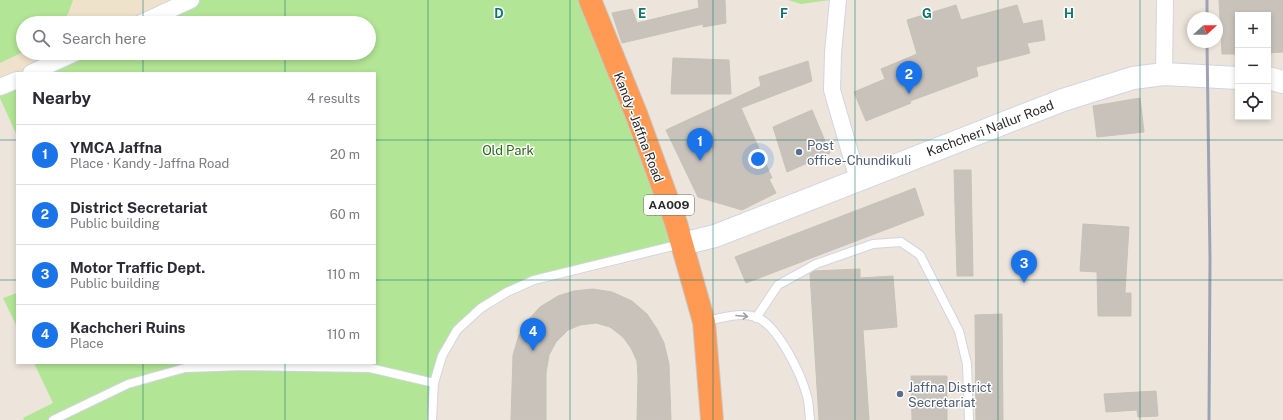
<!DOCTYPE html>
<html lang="en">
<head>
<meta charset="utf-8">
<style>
  body { margin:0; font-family:"Public Sans",sans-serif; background:#f2f2f3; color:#2b2b33 }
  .controls { position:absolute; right:12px; top:12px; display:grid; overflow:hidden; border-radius:0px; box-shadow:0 2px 6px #0003 }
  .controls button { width:36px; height:36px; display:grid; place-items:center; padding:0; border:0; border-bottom:1px solid #e1e1e2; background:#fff; color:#2b2b33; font:20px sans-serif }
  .compass { position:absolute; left:1187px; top:12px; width:36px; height:36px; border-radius:50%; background:#fff; box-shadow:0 2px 6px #0003; rotate:69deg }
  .you { position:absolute; left:758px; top:159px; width:14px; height:14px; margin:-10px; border:3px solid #fff; border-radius:50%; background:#1a73e8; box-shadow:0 0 0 6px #1a73e833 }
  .badge { display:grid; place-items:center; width:26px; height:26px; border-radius:50%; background:#1a73e8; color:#fff; font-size:13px; font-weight:700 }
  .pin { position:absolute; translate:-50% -33px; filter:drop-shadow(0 1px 2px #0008) }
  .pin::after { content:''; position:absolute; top:21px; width:14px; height:12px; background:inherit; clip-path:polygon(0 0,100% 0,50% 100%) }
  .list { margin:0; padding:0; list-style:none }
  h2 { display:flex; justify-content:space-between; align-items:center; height:52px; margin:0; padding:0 16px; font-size:17px }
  h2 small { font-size:13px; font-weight:400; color:#7c7c81 }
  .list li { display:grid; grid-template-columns:26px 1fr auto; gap:12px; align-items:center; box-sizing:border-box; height:60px; padding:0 16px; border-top:1px solid #e1e1e2 }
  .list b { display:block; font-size:15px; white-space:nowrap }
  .list p { margin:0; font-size:13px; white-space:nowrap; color:#7c7c81 }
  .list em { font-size:13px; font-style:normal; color:#7c7c81 }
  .icon { flex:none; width:22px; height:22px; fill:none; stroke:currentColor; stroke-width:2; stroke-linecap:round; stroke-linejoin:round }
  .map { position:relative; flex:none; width:1283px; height:420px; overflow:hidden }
  .search { position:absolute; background:#fff; box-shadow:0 2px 6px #0003; left:16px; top:16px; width:360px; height:44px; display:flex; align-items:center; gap:10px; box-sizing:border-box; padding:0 14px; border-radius:22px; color:#7c7c81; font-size:15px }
  .panel { position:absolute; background:#fff; box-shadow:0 2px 6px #0003; left:16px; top:72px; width:360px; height:292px; border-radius:0px }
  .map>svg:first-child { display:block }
  .education { fill:#efe2ca }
  .green { fill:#b2e596 }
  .building { fill:#c8c2bb; stroke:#c8c1b5 }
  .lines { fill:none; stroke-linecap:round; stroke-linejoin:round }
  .lane-casing { stroke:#d1d4e3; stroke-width:10 }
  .street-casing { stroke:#d1d4e3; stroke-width:18 }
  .secondary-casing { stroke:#d1d4e3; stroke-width:24 }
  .highway-casing { stroke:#c8c8c8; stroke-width:24 }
  .lane { stroke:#fff; stroke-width:8 }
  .street { stroke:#fff; stroke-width:16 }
  .secondary { stroke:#fff; stroke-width:22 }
  .highway { stroke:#ff9a54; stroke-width:22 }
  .rail { stroke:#9ea2b5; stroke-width:3 }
  .oneway { stroke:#9f9f9f }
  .grid { fill:none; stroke:#0f766e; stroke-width:1; stroke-opacity:0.55 }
  .service-dot { fill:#5c6f8a; stroke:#fff; stroke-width:1.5 }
  .labels { text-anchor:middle; stroke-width:3; stroke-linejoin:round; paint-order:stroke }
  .shield { fill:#fff; stroke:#6a6a6a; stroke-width:1 }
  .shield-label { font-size:12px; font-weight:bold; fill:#2a2a2a }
  .street-label { font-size:13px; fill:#2a2a2a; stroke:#fff }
  .service-label { font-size:13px; fill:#4e5e75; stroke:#fff; text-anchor:start }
  .park-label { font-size:13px; fill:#2a6918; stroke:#fff }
  .grid-label { font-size:13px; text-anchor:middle; font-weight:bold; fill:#0f766e; stroke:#fff; stroke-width:3; stroke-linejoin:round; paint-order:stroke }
</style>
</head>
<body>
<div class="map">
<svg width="1283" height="420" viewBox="0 0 1283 420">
  <rect width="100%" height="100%" fill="#ede5db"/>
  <polygon class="education" points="0,0 189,0 141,23 23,23 23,53 75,53 31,73 17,73 0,87"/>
  <g class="green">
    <polygon points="0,0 73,0 68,14 60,23 23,23 23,52 0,63"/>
    <polygon points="191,0 590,0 682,244 534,280 507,292 457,330 442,356 432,420 24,420 23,418 53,403 34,363 375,363 375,73 31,73 75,53 369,53 369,23 141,23"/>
    <polygon points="788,0 830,0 801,4"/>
    <polygon points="17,80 17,136 0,98 0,87"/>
    <polygon points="17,293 17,327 3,298"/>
  </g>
  <g class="building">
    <polygon points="698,0 725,0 726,23 703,27 703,24 622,43 612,13 632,9 637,23 699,8"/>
    <polygon points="1219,0 1283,0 1283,52 1268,53 1268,15 1238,15 1238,54 1222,54"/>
    <polygon points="956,5 961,20 1017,5 1023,24 1042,20 1045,40 1027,43 1030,53 976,67 978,76 910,101 911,103 866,121 854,92 885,79 881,69 917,54 907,20"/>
    <polygon points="673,58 729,60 731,94 671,94"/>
    <polygon points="808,61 812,81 741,108 772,178 769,179 776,193 742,210 698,197 666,130 761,86 759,77"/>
    <polygon points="1140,98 1144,132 1097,137 1093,106"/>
    <polygon points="812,110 830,153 787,172 773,127"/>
    <polygon points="954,170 971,170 973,276 957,276"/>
    <polygon points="915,188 924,215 746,283 735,257"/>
    <polygon points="1083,224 1129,227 1125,293 1131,293 1131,316 1098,316 1097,272 1080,271"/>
    <polygon points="860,269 860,278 893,276 897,327 863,330 869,420 819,420 810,274 814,271"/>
    <polygon points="593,289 612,292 632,301 647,314 657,329 664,343 669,364 671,420 637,420 638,376 637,361 631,348 623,337 610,327 596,323 580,325 568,330 556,342 549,355 546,373 546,420 511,420 513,355 519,335 529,319 540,307 558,296 574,291"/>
    <polygon points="1002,314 1003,420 976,420 975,315"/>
    <polygon points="911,376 947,376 947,420 912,420"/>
    <polygon points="1156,391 1158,416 1138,417 1137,410 1106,412 1104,394"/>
  </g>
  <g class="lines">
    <g class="lane-casing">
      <g id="lane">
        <polyline points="756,318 778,285 816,264 873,244 901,242 920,255 959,331 967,364 969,420"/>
        <path d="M704 322C720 318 739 312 756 317 778 325 801 374 807 396 809 403 809 412 810 420"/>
        <polyline points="53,420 128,384 185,368 244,366 370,368 434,383"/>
        <polyline points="432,420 434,383 442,356 457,330 481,308 507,292 534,280 681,244"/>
      </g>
    </g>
    <g class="street-casing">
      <g id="street">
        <polyline points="838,0 833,53 832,90 858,180"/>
        <polyline points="141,23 191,0"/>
        <polyline points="31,73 75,53"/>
        <polyline points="1164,74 1165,0"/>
        <polyline points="0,87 17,80"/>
      </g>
    </g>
    <g class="secondary-casing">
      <g id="secondary">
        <polyline points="1268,78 1283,82"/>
        <polyline points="682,244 715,236 1063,100 1133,78 1164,74 1238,78"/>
      </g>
    </g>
    <g class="highway-casing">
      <polyline id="highway" points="590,0 637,116 676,223 704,322 712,420"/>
    </g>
    <use href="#lane" class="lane"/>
    <use href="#street" class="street"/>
    <use href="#secondary" class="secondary"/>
    <use href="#highway" class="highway"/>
    <g class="rail">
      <polyline points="1207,0 1207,18"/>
      <polyline points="1207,42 1210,259 1209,420"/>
    </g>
  </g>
  <defs><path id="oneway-shaft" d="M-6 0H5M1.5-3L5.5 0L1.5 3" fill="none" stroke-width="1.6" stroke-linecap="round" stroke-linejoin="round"/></defs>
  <use class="oneway" href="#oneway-shaft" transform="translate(742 316) rotate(5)"/>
  <path class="grid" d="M143 0V23M285 0V23M428 0V420M570 0V420M713 0V420M855 0V420M998 0V420M1140 0V420M143 53V73M285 53V73M0 140H17M375 140H1283M0 280H17M375 280H1283M143 363V420M285 363V420"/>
  <g class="service-dot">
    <circle cx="799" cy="152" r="4"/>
    <circle cx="900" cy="394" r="4"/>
  </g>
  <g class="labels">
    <rect class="shield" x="644" y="195" width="50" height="20" rx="3"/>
    <g class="shield-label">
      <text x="669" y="209">AA009</text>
    </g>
    <g class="street-label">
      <text transform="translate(639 127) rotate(69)" y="5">Kandy - Jaffna Road</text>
      <text transform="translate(990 128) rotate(-21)" y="5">Kachcheri Nallur Road</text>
    </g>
    <g class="service-label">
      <text x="807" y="150">Post<tspan x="807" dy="15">office-Chundikuli</tspan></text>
      <text x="908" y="392">Jaffna District<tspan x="908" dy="15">Secretariat</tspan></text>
    </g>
    <g class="park-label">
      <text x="508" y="155">Old Park</text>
    </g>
  </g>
  <g class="grid-label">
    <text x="499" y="18">D</text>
    <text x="642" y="18">E</text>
    <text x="784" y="18">F</text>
    <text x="927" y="18">G</text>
    <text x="1069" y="18">H</text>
  </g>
</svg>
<div class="controls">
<button>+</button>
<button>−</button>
<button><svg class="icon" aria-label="locate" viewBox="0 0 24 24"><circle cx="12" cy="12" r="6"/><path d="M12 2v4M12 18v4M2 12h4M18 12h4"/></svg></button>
</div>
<svg class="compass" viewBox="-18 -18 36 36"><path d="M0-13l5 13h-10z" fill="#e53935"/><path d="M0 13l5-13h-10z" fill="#7c7c81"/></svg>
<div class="you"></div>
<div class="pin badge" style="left:700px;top:161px">1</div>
<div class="pin badge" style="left:909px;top:94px">2</div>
<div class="pin badge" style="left:1024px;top:283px">3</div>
<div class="pin badge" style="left:533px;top:351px">4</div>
<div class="search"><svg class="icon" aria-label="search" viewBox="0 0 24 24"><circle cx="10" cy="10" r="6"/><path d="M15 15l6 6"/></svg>Search here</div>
<section class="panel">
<h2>Nearby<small>4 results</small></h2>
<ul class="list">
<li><span class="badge">1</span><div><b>YMCA Jaffna</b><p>Place · Kandy - Jaffna Road</p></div><em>20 m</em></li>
<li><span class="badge">2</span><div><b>District Secretariat</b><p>Public building</p></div><em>60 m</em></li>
<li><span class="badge">3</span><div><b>Motor Traffic Dept.</b><p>Public building</p></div><em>110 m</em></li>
<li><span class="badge">4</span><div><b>Kachcheri Ruins</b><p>Place</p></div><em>110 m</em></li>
</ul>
</section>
</div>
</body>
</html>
